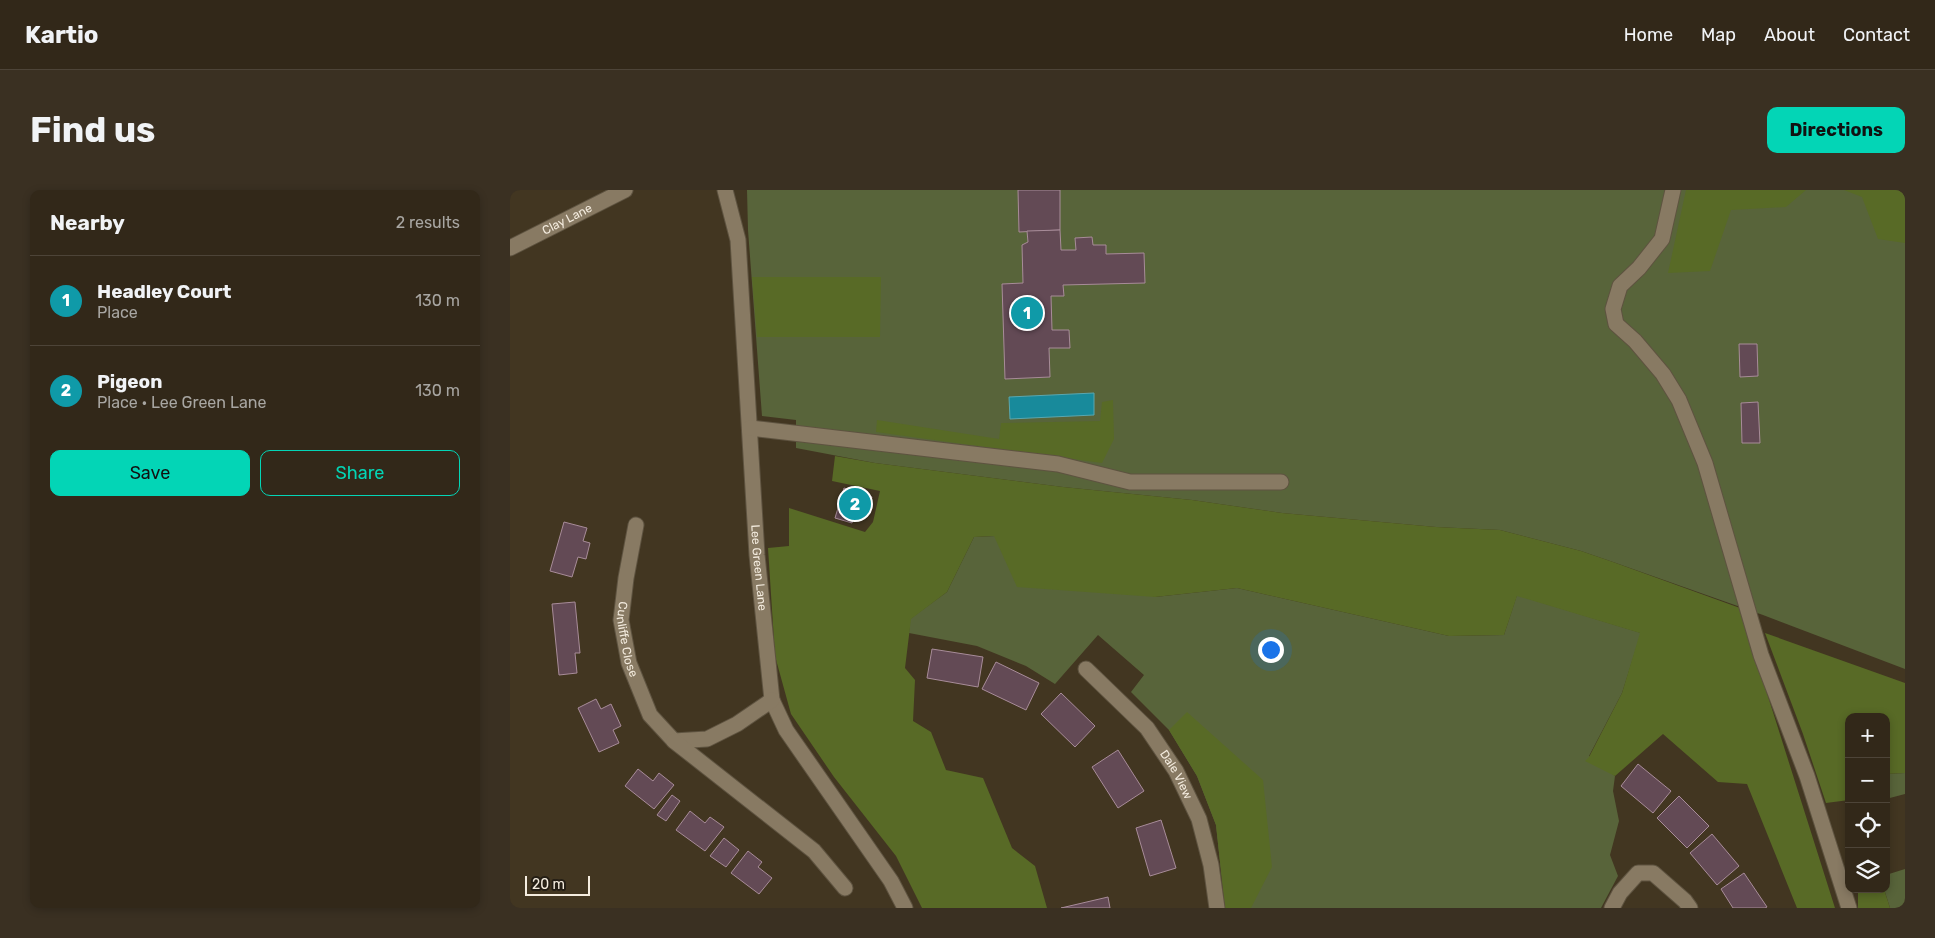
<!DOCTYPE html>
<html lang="en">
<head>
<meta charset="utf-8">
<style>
  body { margin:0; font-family:Rubik,sans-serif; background:#3a3022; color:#f1f3f6 }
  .controls { position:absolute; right:15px; bottom:15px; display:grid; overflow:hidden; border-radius:10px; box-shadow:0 2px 8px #0003 }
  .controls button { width:45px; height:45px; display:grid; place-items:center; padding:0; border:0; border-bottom:1px solid #4d4438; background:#322819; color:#f1f3f6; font:25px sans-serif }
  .scale { position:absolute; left:15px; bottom:12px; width:65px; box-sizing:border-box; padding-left:5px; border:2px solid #f4ecdf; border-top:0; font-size:14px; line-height:18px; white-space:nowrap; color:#f4ecdf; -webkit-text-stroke:4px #241e15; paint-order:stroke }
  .you { position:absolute; left:760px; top:459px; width:18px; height:18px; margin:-12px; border:4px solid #fff; border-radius:50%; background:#1a73e8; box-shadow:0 0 0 8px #1a73e833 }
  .badge { display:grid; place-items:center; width:32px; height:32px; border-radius:50%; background:#03d5b6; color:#fff; font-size:16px; font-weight:700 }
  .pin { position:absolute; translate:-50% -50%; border:2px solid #fff; box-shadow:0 1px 5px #0006 }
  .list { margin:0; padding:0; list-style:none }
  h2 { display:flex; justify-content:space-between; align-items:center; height:65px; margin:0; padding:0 20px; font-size:21px }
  h2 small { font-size:16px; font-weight:400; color:#a8a6a2 }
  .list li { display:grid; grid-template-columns:32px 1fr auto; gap:15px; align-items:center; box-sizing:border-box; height:90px; padding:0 20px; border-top:1px solid #4d4438 }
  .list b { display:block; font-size:19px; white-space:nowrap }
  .list p { margin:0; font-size:16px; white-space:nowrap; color:#a8a6a2 }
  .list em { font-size:16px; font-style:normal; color:#a8a6a2 }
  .actions { display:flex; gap:10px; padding:15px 20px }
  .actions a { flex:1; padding:11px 0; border:1px solid #03d5b6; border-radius:10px; text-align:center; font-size:18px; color:#03d5b6 }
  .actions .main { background:#03d5b6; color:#111 }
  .icon { flex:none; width:28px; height:28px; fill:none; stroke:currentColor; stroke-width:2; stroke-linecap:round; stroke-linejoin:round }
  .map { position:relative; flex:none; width:1395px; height:718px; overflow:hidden; border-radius:10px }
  header { display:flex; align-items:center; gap:30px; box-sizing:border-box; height:70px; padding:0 25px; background:#322819; border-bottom:1px solid #4d4438 }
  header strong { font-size:24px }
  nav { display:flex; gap:28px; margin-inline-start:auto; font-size:18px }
  .intro { display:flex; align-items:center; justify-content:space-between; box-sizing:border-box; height:120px; padding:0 30px }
  h1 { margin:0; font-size:35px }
  .button { padding:12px 22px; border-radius:10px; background:#03d5b6; color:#111; font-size:18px; font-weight:700 }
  main { display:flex; gap:30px; padding:0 30px }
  aside { flex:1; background:#322819; border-radius:10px; box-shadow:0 2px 8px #0003 }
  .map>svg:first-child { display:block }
  .green { fill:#58643a }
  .forest { fill:#586a26 }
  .water { fill:#188a9b; stroke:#5aa7af }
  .building { fill:#634a55; stroke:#a88c99 }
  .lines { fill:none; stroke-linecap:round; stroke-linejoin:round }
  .minor-casing { stroke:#5e5340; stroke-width:17 }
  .minor { stroke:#887a63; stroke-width:15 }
  .labels { text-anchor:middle; stroke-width:5; stroke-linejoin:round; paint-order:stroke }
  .street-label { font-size:12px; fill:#f4ecdf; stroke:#241e15 }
</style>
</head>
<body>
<header>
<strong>Kartio</strong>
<nav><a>Home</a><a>Map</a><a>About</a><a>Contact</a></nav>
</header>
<div class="intro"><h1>Find us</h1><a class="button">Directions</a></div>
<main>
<aside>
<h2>Nearby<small>2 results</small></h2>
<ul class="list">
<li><span class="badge" style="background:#0f9aa8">1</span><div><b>Headley Court</b><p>Place</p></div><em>130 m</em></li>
<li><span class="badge" style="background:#0f9aa8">2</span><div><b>Pigeon</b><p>Place · Lee Green Lane</p></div><em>130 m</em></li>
</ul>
<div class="actions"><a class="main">Save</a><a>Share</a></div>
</aside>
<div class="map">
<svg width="1395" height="718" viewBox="0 0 1395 718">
  <rect width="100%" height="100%" fill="#423621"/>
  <g class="green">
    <polygon points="237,0 1395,0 1395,479 1253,425 1103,372 1071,361 990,340 926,337 772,323 682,310 553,297 365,273 286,258 286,230 252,226 238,40"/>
    <polygon points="485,346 645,407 727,398 939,446 994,445 1007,405 1131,443 1112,503 1079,566 1105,586 1103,601 1109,631 1100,665 1108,686 1091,718 715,718 706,635 687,586 659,540 621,502 634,485 588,445 545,494 516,476 467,456 399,443 400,429 437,402 464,347"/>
    <polygon points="1395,583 1395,604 1376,609 1376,584"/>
    <polygon points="1376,673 1379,684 1395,679 1395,718 1380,718 1374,699 1376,699"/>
  </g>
  <g class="forest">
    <polygon points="1176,0 1296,0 1276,17 1221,20 1200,81 1158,83"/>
    <polygon points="1334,0 1395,0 1395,53 1368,49 1352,7"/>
    <polygon points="242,87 371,87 370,147 247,147"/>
    <polygon points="603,210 604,249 592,273 366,242 367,230 489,249 491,233 590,231 592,212"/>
    <polygon points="325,266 365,273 553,297 682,310 772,323 926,337 990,340 1071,361 1103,372 1230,418 1325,718 1287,718 1237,594 1208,592 1153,544 1105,586 1075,571 1079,567 1112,503 1130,443 1007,406 994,445 939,446 727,398 645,407 507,397 484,346 464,347 437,402 401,429 395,478 405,490 403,531 421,542 436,580 473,588 502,658 525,676 537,718 412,718 386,666 324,587 281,524 265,466 258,358 279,356 279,318 355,342 363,332 370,301 322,291"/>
    <polygon points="1255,443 1395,493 1395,583 1376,584 1376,527 1339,527 1339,610 1316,613 1293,544"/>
    <polygon points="677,522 753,590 762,677 741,718 715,718 706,635 687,586 659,540"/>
    <polygon points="1348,699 1374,699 1380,718 1348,718"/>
  </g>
  <polygon class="water" points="584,203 584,225 500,229 499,207"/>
  <g class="building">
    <polygon points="508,0 550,0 550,40 509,42"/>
    <polygon points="550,40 551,60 566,60 565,48 582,47 583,55 596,55 596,64 634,63 635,93 553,95 554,106 541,106 542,140 559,140 560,158 539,158 540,187 495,189 492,94 513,93 512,55 518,52 517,41"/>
    <polygon points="1229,154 1247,154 1248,186 1230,187"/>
    <polygon points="1248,212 1250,253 1232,253 1231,213"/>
    <polygon points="334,298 362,307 357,325 346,321 342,333 325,328"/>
    <polygon points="54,332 77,338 73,351 80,353 76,369 68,367 62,387 40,381"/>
    <polygon points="65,412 70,463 65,463 67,483 49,485 42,414"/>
    <polygon points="422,459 473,467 468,497 417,488"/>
    <polygon points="486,472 529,493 516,520 472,499"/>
    <polygon points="551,503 585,536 565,557 531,524"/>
    <polygon points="86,509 91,519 101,514 111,536 103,540 109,553 89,562 68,518"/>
    <polygon points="608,560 634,601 608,618 582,577"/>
    <polygon points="1128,574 1161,601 1143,623 1111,596"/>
    <polygon points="128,579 143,591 149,583 164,595 144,619 115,596"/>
    <polygon points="162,605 170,611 156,631 147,625"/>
    <polygon points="1169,606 1199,636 1177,658 1147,628"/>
    <polygon points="180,621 195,633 200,627 214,637 195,661 166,640"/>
    <polygon points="651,630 666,678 640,686 626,638"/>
    <polygon points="1202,644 1229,676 1207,695 1180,663"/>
    <polygon points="214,648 229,660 216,677 200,666"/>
    <polygon points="238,661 252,672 248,677 262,688 249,704 221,683"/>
    <polygon points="1234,683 1257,717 1255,718 1223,718 1211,699"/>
    <polygon points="598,707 600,718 551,718"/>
  </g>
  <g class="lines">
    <g class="minor-casing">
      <g id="minor">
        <path id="s1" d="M215 0 228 50 247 365 262 510 276 540 381 691 395 718"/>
        <polyline points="1163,0 1152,49 1129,78 1110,96 1103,119 1106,134 1125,151 1153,184 1169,210 1195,273 1251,465 1297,586 1339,718"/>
        <path id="s2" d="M0 58 115 0"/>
        <polyline points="240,238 548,274 620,292 771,292"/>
        <path id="s3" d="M126 335 116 388 111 430 119 473 140 525 164 551 197 549 227 534 262 510"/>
        <path id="s4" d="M576 479 637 538 666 581 689 629 701 675 707 718"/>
        <polyline points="164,551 304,661 335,698"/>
        <polyline points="1102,718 1110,703 1128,683 1143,683 1175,711 1180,718"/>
      </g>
    </g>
    <use href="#minor" class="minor"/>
  </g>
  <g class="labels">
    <g class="street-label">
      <text dy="4" stroke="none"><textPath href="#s2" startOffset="64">Clay Lane</textPath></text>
      <text dy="4" stroke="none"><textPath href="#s1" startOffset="380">Lee Green Lane</textPath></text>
      <text dy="4" stroke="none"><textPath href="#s3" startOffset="116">Cunliffe Close</textPath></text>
      <text dy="4" stroke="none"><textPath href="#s4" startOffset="140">Dale View</textPath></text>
    </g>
  </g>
</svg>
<div class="controls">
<button>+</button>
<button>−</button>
<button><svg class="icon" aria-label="locate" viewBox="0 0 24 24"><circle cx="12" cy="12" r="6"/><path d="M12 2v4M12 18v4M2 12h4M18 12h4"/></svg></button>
<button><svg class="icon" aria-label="layers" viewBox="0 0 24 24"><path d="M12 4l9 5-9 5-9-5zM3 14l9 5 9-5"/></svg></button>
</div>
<div class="scale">20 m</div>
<div class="you"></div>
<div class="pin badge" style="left:517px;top:123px;background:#0f9aa8">1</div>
<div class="pin badge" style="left:345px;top:314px;background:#0f9aa8">2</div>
</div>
</main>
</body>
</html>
